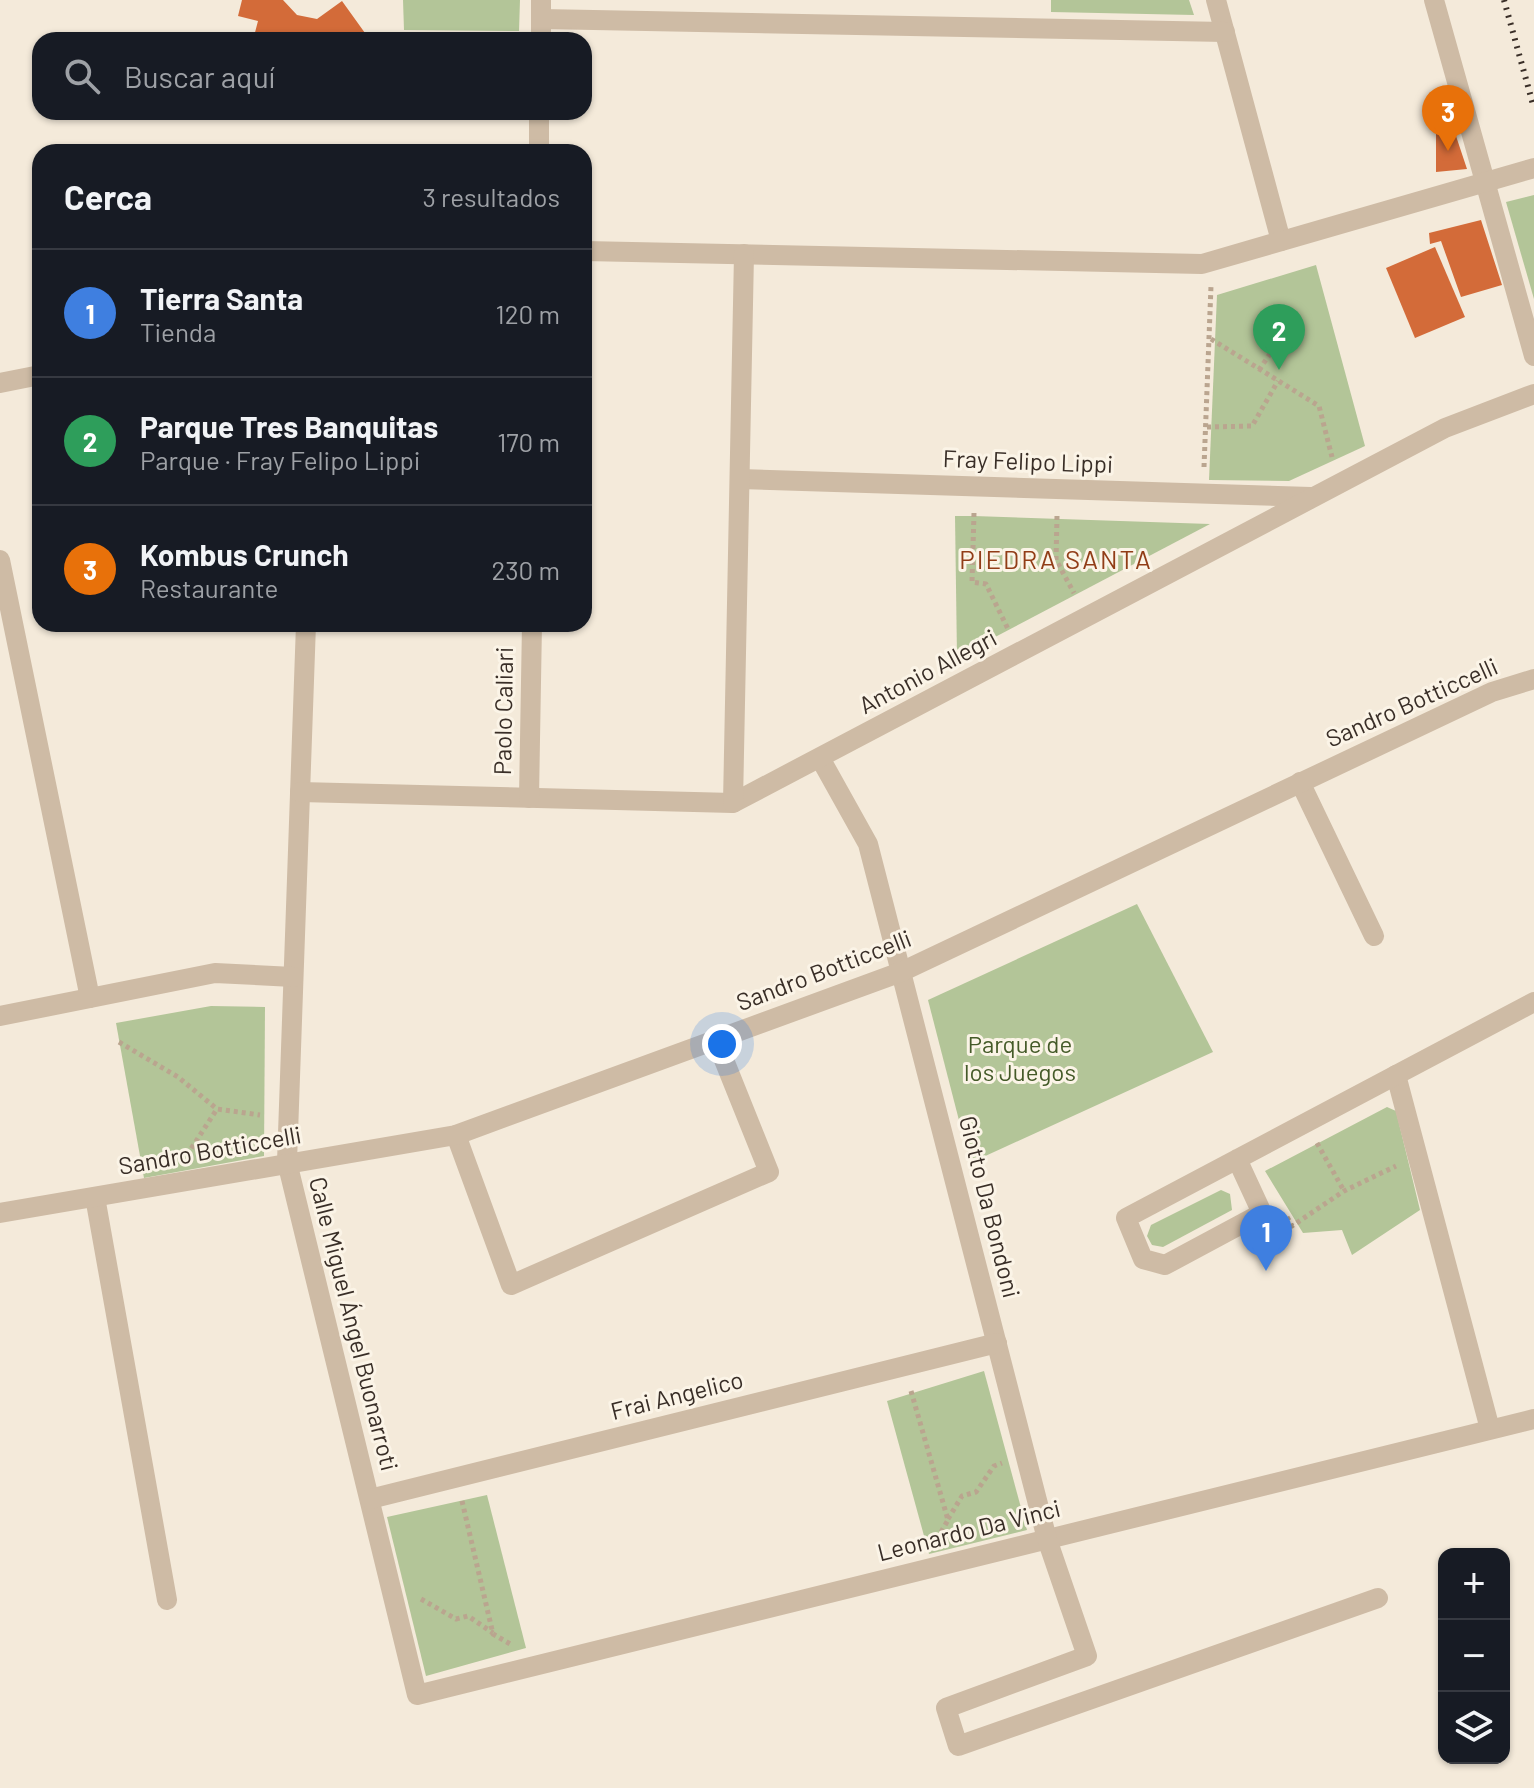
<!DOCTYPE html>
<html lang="es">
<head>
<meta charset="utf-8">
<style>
  body { margin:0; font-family:Barlow,sans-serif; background:#20242c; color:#f1f3f6 }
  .controls { position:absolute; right:24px; bottom:24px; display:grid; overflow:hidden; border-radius:16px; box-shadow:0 2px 6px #0004 }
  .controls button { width:72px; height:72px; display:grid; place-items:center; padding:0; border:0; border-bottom:2px solid #363941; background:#171b24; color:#f1f3f6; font:40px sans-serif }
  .you { position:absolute; left:722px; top:1044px; width:28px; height:28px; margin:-20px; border:6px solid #fff; border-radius:50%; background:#1a73e8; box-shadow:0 0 0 12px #1a73e833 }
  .badge { display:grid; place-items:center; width:52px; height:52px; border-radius:50%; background:#ea580c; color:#fff; font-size:26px; font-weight:700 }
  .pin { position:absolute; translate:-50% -66px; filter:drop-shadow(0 2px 4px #0008) }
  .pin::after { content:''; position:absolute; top:42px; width:28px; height:24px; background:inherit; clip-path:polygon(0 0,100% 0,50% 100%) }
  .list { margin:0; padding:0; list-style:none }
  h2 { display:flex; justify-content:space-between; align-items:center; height:104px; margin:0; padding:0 32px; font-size:34px }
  h2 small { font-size:26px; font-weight:400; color:#9ea1a6 }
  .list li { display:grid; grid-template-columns:52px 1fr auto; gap:24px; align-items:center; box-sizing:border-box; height:128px; padding:0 32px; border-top:2px solid #363941 }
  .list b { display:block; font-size:30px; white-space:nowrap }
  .list p { margin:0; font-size:26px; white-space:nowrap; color:#9ea1a6 }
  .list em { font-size:26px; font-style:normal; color:#9ea1a6 }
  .icon { flex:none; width:44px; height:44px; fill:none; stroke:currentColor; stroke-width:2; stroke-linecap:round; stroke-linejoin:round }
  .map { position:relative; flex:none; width:1534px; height:1788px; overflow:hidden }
  .search { position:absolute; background:#171b24; box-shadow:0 2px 6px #0004; left:32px; top:32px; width:560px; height:88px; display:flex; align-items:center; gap:20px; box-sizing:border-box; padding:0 28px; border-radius:24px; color:#9ea1a6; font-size:30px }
  .panel { position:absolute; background:#171b24; box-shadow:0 2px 6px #0004; left:32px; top:144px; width:560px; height:488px; border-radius:24px }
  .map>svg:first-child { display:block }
  .green { fill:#b3c598 }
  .building { fill:#d36b39 }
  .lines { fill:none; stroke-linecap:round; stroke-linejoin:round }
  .path { stroke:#baa58f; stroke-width:5; stroke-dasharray:4 4; stroke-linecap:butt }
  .minor { stroke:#cebba5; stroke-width:20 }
  .rail { stroke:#392e27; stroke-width:6; stroke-dasharray:2 6; stroke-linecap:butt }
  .labels { text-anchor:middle; stroke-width:6; stroke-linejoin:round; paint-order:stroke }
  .street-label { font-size:24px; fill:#392e27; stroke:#fbf4e7 }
  .park-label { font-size:24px; fill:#445a28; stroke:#fbf4e7 }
  .neighbourhood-label { font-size:26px; letter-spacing:2px; fill:#913d17; stroke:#fbf4e7 }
</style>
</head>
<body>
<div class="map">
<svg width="1534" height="1788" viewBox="0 0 1534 1788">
  <rect width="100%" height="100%" fill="#f4eada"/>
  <g class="green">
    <polygon points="403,0 520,0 519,31 404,30"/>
    <polygon points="1051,0 1189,0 1194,15 1051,12"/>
    <polygon points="1534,195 1534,299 1506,202"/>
    <polygon points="1316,265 1365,446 1289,481 1209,480 1217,295"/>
    <polygon points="955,516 974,516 1210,524 957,657"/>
    <polygon points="1137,904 1213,1052 970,1163 928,1000"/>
    <polygon points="211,1006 265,1007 264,1156 144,1178 116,1023"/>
    <polygon points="1387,1107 1396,1111 1420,1210 1352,1255 1342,1230 1303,1233 1265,1171"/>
    <polygon points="1221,1190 1230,1194 1232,1210 1163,1247 1152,1245 1147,1236 1151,1225"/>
    <polygon points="984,1371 1027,1530 929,1554 887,1401"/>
    <polygon points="487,1495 526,1648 426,1676 387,1517"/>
  </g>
  <g class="building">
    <polygon points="242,0 283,0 297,15 317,19 342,1 370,40 253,40 258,21 238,16"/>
    <polygon points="1452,124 1467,169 1436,172 1436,134"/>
    <polygon points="1481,220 1502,285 1461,297 1441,241 1430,244 1429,233"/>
    <polygon points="1435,247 1465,317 1415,338 1386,268"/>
  </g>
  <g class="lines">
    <g class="path">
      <polyline points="1211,339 1319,406 1332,457"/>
      <polyline points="1259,370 1274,348 1268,334 1287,309"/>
      <polyline points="1207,427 1252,426 1278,381"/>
      <polyline points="1204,467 1211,286"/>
      <polyline points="974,513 972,582 986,584 1008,629"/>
      <polyline points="1057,516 1056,560 1074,593"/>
      <polyline points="119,1042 178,1077 217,1109 260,1115"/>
      <polyline points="1317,1143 1344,1191"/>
      <polyline points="187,1155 217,1109"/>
      <polyline points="1287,1217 1292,1226 1344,1191 1396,1166"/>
      <polyline points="911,1391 948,1520 936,1541"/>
      <polyline points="462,1501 493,1634 512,1645"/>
      <polyline points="948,1519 962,1496 976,1492 994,1466 1002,1463"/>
      <polyline points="421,1599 456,1619 468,1616 493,1633"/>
    </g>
    <g class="minor">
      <polyline points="1216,0 1281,241"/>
      <polyline points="1434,0 1534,356"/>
      <polyline points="541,19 1225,32"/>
      <polyline points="541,40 541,0"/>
      <polyline points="539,152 539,112"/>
      <polyline points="584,251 1202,264 1534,168"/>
      <polyline points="0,383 40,375"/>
      <polyline points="740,479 1311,497"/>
      <polyline points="0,560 90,998"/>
      <polyline points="306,624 287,1162 417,1695 1534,1419"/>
      <polyline points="820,758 868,844 1047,1539 1087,1656 946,1708 958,1746 1378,1598"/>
      <polyline points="1300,782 1374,936"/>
      <polyline points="300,792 733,803 1445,428 1534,394"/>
      <polyline points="529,798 532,624"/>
      <polyline points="733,803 744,254"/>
      <polyline points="0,1016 215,973 293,977"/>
      <polyline points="1396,1075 1490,1429"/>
      <polyline points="456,1135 511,1285 769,1172 716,1040"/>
      <path d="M1237 1159 1262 1213 1165 1265 1143 1259 1126 1218C1262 1146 1398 1074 1534 1002"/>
      <polyline points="95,1197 167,1600"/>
      <polyline points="0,1213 456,1135 901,972 1492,692 1534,679"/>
      <polyline points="370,1499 997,1343"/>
    </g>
    <polyline class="rail" points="1504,0 1534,108"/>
  </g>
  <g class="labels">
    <g class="street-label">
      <text transform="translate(1028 462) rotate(2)" y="8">Fray Felipo Lippi</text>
      <text transform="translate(928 672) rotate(-28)" y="8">Antonio Allegri</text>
      <text transform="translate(1412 703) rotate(-24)" y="8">Sandro Botticcelli</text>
      <text transform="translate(504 711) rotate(-89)" y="8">Paolo Caliari</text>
      <text transform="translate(824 971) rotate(-21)" y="8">Sandro Botticcelli</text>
      <text transform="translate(210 1151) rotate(-10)" y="8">Sandro Botticcelli</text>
      <text transform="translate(989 1207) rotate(76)" y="8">Giotto Da Bondoni</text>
      <text transform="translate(353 1324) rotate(76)" y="8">Calle Miguel Ángel Buonarroti</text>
      <text transform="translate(677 1396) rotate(-14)" y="8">Frai Angelico</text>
      <text transform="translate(969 1531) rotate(-14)" y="8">Leonardo Da Vinci</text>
    </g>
    <g class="park-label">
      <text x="1020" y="1053">Parque de<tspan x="1020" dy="28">los Juegos</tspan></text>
    </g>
    <g class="neighbourhood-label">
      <text x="1056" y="569">PIEDRA SANTA</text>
    </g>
  </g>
</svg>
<div class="controls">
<button>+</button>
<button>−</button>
<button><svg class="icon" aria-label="layers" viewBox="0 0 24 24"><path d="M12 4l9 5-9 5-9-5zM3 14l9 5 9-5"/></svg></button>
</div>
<div class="you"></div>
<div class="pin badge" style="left:1266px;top:1271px;background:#3f7fe0">1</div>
<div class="pin badge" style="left:1279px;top:370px;background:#2e9e5b">2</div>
<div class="pin badge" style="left:1448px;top:151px;background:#e8710a">3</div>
<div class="search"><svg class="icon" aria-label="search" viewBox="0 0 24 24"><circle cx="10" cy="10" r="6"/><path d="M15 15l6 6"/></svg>Buscar aquí</div>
<section class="panel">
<h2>Cerca<small>3 resultados</small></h2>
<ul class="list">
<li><span class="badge" style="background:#3f7fe0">1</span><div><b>Tierra Santa</b><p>Tienda</p></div><em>120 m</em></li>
<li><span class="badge" style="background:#2e9e5b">2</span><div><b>Parque Tres Banquitas</b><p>Parque · Fray Felipo Lippi</p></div><em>170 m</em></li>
<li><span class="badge" style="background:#e8710a">3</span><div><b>Kombus Crunch</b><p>Restaurante</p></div><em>230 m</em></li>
</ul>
</section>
</div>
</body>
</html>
